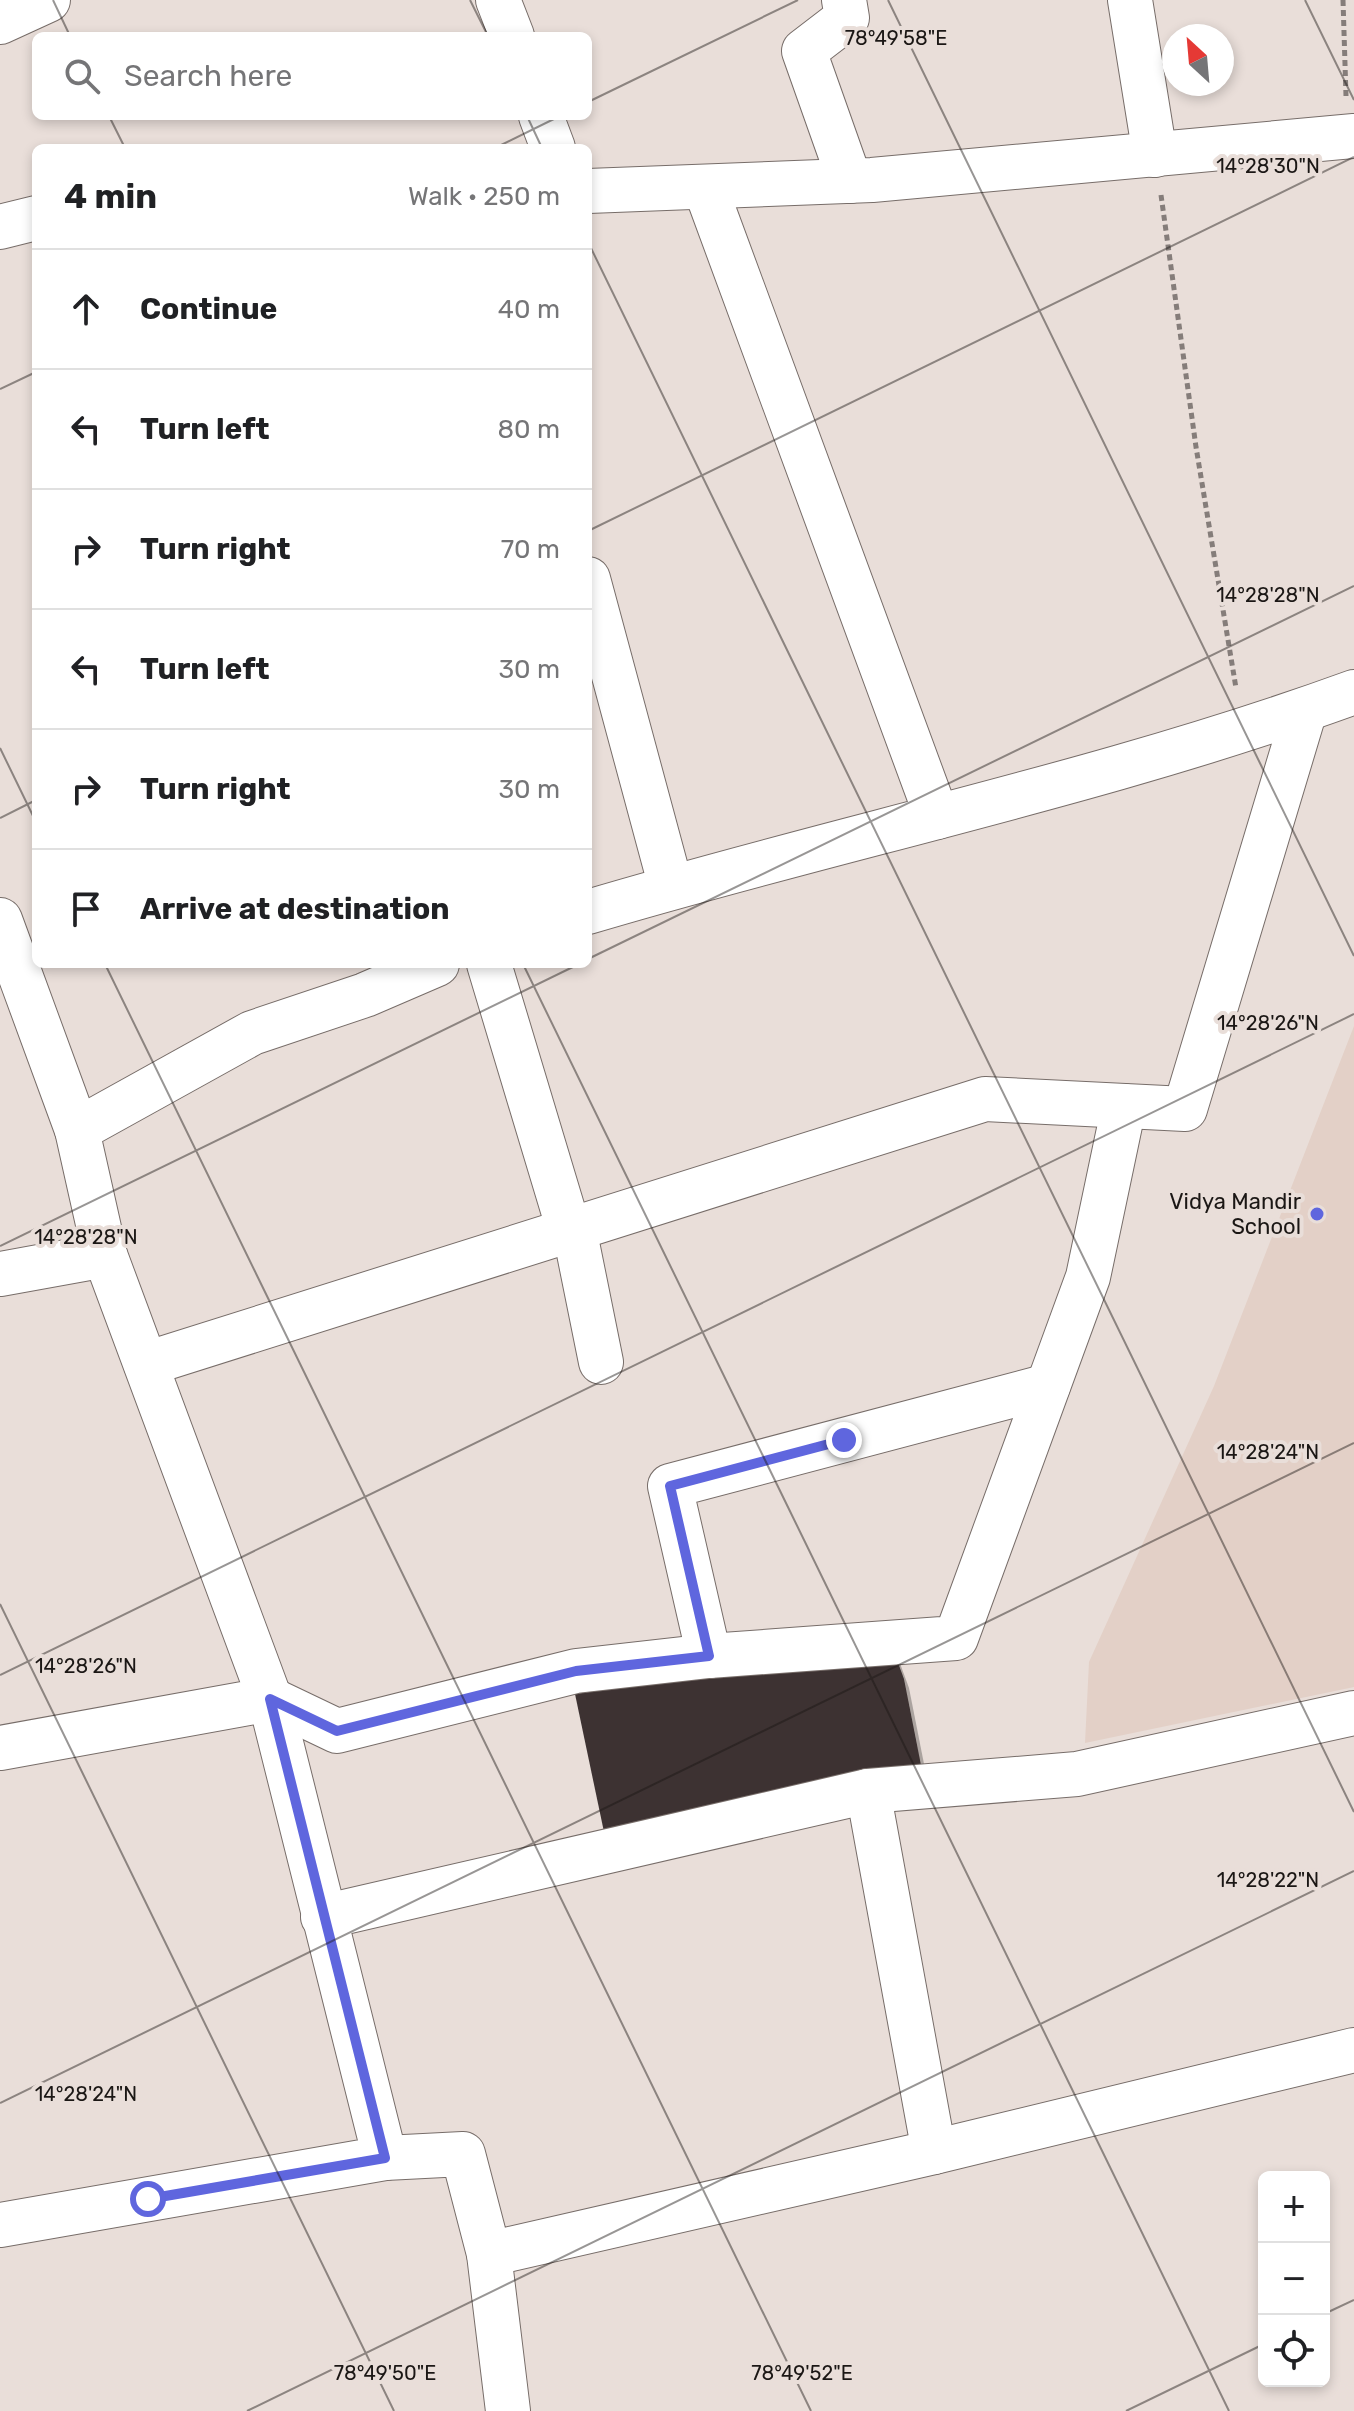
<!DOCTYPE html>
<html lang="en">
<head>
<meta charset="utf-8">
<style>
  body { margin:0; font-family:Rubik,sans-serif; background:#f6f6f6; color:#202124 }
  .controls { position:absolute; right:24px; bottom:24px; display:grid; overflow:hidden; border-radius:12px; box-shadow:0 4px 12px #0003 }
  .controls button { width:72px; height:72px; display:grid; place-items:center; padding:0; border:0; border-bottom:2px solid #e0e0e0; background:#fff; color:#202124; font:40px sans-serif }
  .compass { position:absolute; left:1162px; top:24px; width:72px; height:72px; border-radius:50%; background:#fff; box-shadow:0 4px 12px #0003; rotate:334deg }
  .stop { position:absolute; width:24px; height:24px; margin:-18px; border:6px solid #5f66de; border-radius:50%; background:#fff }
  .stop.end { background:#5f66de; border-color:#fff; box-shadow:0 2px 8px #0008 }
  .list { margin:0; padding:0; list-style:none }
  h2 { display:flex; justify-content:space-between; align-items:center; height:104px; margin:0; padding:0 32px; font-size:34px }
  h2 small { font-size:26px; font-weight:400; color:#757577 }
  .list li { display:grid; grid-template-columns:52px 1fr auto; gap:24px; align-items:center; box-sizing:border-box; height:120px; padding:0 32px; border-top:2px solid #e0e0e0 }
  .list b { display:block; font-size:30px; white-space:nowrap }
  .list em { font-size:26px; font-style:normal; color:#757577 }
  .icon { flex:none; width:44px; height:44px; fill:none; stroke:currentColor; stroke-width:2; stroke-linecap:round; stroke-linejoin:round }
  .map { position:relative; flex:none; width:1354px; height:2411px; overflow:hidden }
  .search { position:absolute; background:#fff; box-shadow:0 4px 12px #0003; left:32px; top:32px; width:560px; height:88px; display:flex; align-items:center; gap:20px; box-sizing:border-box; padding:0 28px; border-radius:12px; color:#757577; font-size:30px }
  .panel { position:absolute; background:#fff; box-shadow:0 4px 12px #0003; left:32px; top:144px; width:560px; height:824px; border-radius:12px }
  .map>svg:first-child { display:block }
  .built { fill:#e3d0c7 }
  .building { fill:#3d3333; filter:url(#shadow) }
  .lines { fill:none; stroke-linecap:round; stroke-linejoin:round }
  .minor-casing { stroke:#776d69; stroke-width:46 }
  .path { stroke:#857d7a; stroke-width:5; stroke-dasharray:6 4; stroke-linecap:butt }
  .minor { stroke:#fff; stroke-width:44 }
  .route { stroke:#5f66de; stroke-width:10 }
  .ticks { fill:none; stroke:#1b1715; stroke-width:2; stroke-opacity:0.45 }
  .poi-dot { fill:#5f66de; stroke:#e9ded9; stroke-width:3 }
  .labels { text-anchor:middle; stroke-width:8; stroke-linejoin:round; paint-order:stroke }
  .poi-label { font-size:22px; fill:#1b1715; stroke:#e9ded9; text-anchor:end }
  .ticks-label { font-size:20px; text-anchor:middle; fill:#1b1715; stroke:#e9ded9; stroke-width:8; stroke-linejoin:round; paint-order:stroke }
</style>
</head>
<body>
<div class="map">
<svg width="1354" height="2411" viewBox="0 0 1354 2411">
  <defs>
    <filter id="shadow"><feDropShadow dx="5" dy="9" stdDeviation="0" flood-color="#0004"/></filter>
  </defs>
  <rect width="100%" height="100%" fill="#e9ded9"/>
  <polygon class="built" points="1354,1026 1354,1687 1085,1743 1089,1662 1214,1386"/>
  <polygon class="building" points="893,1649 904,1679 921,1765 604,1832 575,1694"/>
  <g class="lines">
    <g class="minor-casing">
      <g id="minor">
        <polyline points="498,0 512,36"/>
        <polyline points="844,0 847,18 804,51 850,181"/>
        <polyline points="1130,0 1155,155"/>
        <polyline points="0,22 48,0"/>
        <polyline points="541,116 553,148"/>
        <polyline points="705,187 937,817"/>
        <polyline points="588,191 872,180 1354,136"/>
        <polyline points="0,227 36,218"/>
        <polyline points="588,579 671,887"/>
        <path d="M588 912C842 836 1104 783 1354 692"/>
        <polyline points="0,920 77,1130"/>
        <polyline points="489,964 569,1230 578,1248 601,1362"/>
        <polyline points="0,1274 105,1255 77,1130 252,1033 365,995 437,964"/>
        <polyline points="146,1364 985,1099 1185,1109 1305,710"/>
        <polyline points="709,1656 670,1486 1048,1386"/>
        <polyline points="270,1699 337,1731 576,1671 709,1656 956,1638 1088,1277 1124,1106"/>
        <polyline points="0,1748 270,1699 105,1255"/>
        <polyline points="868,1791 934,2152"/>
        <polyline points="323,1917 868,1791 1077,1774 1354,1713"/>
        <polyline points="385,2158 463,2154 489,2254 934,2152 1354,2050"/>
        <polyline points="0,2225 385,2158 270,1699"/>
        <polyline points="489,2254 508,2411"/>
      </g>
    </g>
    <g class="path">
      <polyline points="1343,0 1346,96"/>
      <polyline points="1161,195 1196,447 1236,688"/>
    </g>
    <use href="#minor" class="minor"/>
  </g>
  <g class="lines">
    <polyline class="route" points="148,2199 385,2158 270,1699 337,1731 576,1671 709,1656 670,1486 844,1440"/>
  </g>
  <path class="ticks" d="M53 0 70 36M470 0 488 36M888 0 1354 956M1305 0 1354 100M588 102 798 0M109 116 125 148M527 116 542 148M495 148 560 116M588 242 1354 1812M0 389 36 372M588 531 1354 157M0 748 36 822M0 818 36 800M588 959 1354 586M105 964 811 2411M523 964 1229 2411M0 1246 579 964M0 1604 394 2411M0 1675 1354 1014M0 2103 1354 1443M1324 2314 1354 2300M247 2411 1354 1871M1126 2411 1264 2344"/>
  <circle class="poi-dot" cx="1317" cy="1214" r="8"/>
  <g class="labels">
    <g class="poi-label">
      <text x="1301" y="1209">Vidya Mandir<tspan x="1301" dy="25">School</tspan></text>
    </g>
  </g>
  <g class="ticks-label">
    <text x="896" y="45">78°49'58"E</text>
    <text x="1268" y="173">14°28'30"N</text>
    <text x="1268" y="602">14°28'28"N</text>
    <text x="1268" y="1030">14°28'26"N</text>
    <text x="86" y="1244">14°28'28"N</text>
    <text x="1268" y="1459">14°28'24"N</text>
    <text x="86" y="1673">14°28'26"N</text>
    <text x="1268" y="1887">14°28'22"N</text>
    <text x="86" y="2101">14°28'24"N</text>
    <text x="385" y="2380">78°49'50"E</text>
    <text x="802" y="2380">78°49'52"E</text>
  </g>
</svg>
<div class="controls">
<button>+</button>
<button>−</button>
<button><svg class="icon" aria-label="locate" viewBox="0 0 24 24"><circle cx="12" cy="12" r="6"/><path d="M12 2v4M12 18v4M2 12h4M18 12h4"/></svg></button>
</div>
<svg class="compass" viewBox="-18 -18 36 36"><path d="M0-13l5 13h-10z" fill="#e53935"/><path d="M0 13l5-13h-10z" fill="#757577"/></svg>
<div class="stop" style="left:148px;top:2199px"></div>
<div class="stop end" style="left:844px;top:1440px"></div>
<div class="search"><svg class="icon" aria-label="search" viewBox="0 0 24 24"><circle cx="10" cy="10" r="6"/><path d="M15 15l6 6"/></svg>Search here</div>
<section class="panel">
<h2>4 min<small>Walk · 250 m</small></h2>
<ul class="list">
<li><svg class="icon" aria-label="ahead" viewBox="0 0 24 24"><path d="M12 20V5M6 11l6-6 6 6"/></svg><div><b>Continue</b></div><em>40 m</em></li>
<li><svg class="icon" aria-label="left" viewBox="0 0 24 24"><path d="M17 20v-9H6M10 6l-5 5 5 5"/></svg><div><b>Turn left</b></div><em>80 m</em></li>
<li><svg class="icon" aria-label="right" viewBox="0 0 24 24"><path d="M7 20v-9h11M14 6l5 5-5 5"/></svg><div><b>Turn right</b></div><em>70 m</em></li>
<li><svg class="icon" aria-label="left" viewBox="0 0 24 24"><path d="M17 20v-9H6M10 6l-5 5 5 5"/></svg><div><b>Turn left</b></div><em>30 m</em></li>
<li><svg class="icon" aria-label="right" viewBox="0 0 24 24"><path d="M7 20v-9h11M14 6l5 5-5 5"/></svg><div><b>Turn right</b></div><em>30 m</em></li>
<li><svg class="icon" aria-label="arrive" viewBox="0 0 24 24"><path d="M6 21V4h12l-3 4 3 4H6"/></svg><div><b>Arrive at destination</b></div></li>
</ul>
</section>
</div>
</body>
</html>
